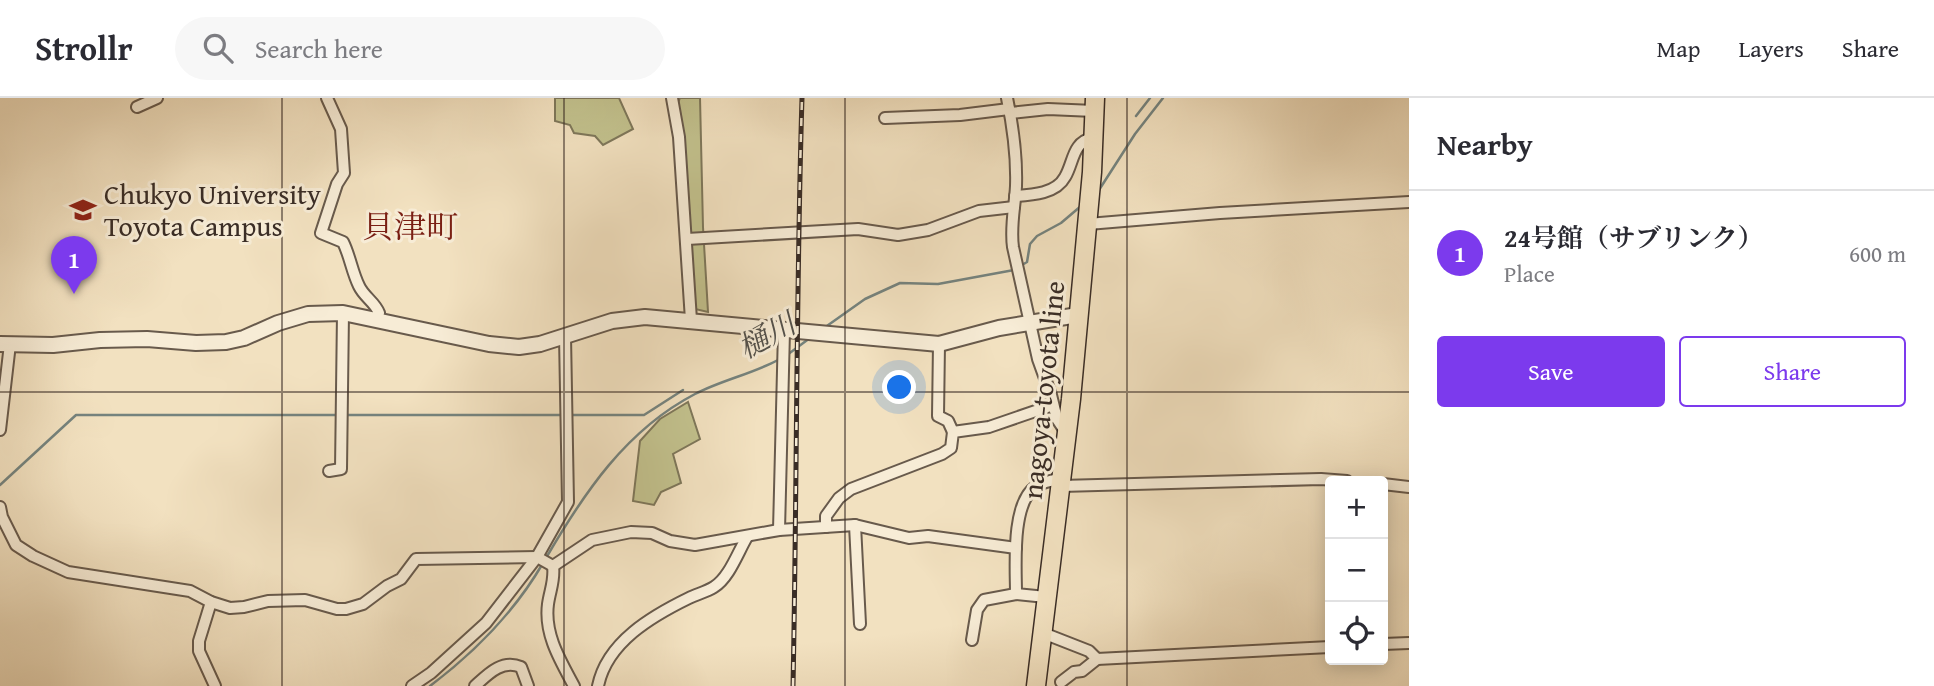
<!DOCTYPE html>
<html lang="en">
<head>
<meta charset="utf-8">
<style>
  body { margin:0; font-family:"Gentium Book Plus","Noto Serif JP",serif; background:#f7f7f7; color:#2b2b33 }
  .controls { position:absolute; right:21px; bottom:21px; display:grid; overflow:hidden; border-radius:7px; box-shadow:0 4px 18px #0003 }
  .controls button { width:63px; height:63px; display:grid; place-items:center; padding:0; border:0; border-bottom:2px solid #e1e1e2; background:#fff; color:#2b2b33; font:35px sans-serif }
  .you { position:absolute; left:900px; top:290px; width:24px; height:24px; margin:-18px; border:5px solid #fff; border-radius:50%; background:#1a73e8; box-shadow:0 0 0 10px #1a73e833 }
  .badge { display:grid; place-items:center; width:46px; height:46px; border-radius:50%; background:#7c3aed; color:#fff; font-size:23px; font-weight:700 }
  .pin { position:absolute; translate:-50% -58px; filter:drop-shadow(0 2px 4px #0008) }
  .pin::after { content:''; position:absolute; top:37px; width:24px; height:21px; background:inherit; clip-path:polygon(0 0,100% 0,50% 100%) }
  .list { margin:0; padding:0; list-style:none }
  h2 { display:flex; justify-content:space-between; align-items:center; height:91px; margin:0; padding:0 28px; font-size:30px }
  h2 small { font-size:23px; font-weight:400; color:#7c7c81 }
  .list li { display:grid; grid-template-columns:46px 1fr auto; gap:21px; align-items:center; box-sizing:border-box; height:126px; padding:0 28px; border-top:2px solid #e1e1e2 }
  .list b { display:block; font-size:26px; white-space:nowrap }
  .list p { margin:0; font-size:23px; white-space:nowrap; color:#7c7c81 }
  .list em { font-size:23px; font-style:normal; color:#7c7c81 }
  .actions { display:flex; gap:14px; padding:21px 28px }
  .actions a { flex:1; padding:16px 0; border:2px solid #7c3aed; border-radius:7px; text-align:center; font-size:24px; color:#7c3aed }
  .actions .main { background:#7c3aed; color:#fff }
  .icon { flex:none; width:38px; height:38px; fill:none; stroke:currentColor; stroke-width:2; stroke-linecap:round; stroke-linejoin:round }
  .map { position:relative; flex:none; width:1409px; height:588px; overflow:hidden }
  header { display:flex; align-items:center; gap:42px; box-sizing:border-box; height:98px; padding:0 35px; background:#fff; border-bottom:2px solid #e1e1e2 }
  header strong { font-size:33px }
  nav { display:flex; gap:38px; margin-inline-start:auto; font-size:24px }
  .search { width:490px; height:63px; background:#f7f7f7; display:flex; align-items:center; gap:18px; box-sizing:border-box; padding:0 24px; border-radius:38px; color:#7c7c81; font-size:26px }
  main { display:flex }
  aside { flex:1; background:#fff }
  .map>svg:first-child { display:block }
  .green { fill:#c2c18d; stroke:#7e775a; stroke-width:2 }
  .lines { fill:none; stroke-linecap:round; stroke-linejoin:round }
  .stream { stroke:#75837e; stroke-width:2.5 }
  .minor-casing { stroke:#685a4c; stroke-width:14 }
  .tertiary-casing { stroke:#685a4c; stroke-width:18 }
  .primary-casing { stroke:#3a2d26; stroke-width:21 }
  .minor { stroke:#f7ecd6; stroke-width:10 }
  .tertiary { stroke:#f7ecd6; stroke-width:14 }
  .primary { stroke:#f2e1c0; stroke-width:18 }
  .rail-casing { stroke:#3a2d26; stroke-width:5 }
  .rail { stroke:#f7ecd6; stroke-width:2.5; stroke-dasharray:8; stroke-linecap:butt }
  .grid { fill:none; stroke:#3a2d26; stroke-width:2; stroke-opacity:0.55 }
  .labels { text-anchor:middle; stroke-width:6; stroke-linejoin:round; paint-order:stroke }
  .poi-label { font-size:28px; fill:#3a2d26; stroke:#f7ecd6; text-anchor:start }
  .street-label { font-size:28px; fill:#3a2d26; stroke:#f7ecd6 }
  .water-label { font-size:30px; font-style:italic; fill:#53514b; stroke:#f7ecd6 }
  .quarter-label { font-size:32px; fill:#7a1f14; stroke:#f7ecd6 }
</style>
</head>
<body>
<header>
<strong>Strollr</strong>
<div class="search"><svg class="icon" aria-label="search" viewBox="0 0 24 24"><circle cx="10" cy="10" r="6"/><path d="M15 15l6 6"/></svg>Search here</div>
<nav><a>Map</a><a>Layers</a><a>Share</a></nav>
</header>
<main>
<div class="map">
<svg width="1409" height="588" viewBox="0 0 1409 588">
  <rect width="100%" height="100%" fill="#f2e1c0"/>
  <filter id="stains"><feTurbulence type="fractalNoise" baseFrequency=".00286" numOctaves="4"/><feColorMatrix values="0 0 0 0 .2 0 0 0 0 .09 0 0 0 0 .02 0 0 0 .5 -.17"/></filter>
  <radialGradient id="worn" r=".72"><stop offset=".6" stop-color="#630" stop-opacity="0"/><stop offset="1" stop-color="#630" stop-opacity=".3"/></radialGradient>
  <g class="green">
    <polygon points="555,0 619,0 633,31 603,47 595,38 574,35 570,27 555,23"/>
    <polygon points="680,0 700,0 703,129 708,214 695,211 678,5"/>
    <polygon points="688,304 700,341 673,356 681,385 661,394 654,407 633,403 640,343 660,321"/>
  </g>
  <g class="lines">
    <g class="stream">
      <polyline points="1136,18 1150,0"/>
      <polyline points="1099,92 1135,36 1163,0"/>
      <polyline points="1022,167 1027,164 1030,146 1037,138 1061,125 1081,108"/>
      <polyline points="824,230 865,201 900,185 938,186 1014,172"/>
      <polyline points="787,257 810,240"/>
      <polyline points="347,317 564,317"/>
      <polyline points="571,317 644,317 683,292"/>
      <polyline points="0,387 76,317 340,317"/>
      <path d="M546 460C584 395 626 332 695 296 722 282 752 276 778 262"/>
      <path d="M430 588C475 554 514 515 543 465"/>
    </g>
    <g class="minor-casing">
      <g id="minor">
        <path d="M327 0 341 31 344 75 337 86 321 135 343 144C350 158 352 174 359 188 364 199 375 204 379 215L374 221"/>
        <polyline points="672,0 679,39 691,222"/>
        <path d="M1007 0C1013 29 1017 58 1016 88 1015 109 1010 128 1013 149L1038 261 1051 297 1057 321 1067 336"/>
        <polyline points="137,9 157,0"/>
        <polyline points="1010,15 1048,11 1094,13"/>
        <polyline points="885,20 960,17 1009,11"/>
        <path d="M1015 98C1031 97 1056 96 1065 79 1074 64 1072 44 1093 40"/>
        <polyline points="1088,126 1220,115 1409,104"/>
        <polyline points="687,141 858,131 898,137 928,132 979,113 1014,109"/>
        <polyline points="939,246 938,318 948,323 953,334"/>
        <polyline points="0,332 10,246"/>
        <polyline points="329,373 341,371 343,215"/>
        <polyline points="1383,386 1409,389"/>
        <polyline points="1061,388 1321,381 1347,383"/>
        <polyline points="0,409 2,419 16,447 33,458 68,474 190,493 211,504 230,510 244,509 268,503 305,502 337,511 346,511 363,506 387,488 401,481 416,461 537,459 553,468"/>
        <polyline points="855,427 860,526"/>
        <polyline points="826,429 826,418 839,400 851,391 942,356 951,350 953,334 989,329 1053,307"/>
        <polyline points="779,432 784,233"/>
        <polyline points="553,468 592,442 631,434 652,435 670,443 695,447 779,432 855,427 909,440 928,438 1016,450"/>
        <path d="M553 468C555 482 550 492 548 506 544 536 560 562 574 588"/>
        <path d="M1046 499 1016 496C1016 469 1011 406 1035 389 1042 384 1053 382 1061 381"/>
        <polyline points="211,504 199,543 199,553 215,588"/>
        <polyline points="1043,535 1089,553 1097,561 1330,549"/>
        <polyline points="972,542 977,512 984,502 1016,496"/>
        <polyline points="1383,546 1409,545"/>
        <polyline points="1061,584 1074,574 1082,573 1097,561"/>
        <polyline points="412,588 431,575 486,525 537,459 568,404 565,238"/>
        <path d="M475 588C488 576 502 561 521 569L528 588"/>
        <path d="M598 588C607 544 652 518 689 500 697 496 706 494 714 489 729 480 738 454 747 439"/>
      </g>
    </g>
    <g class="tertiary-casing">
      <polyline id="tertiary" points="0,246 53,247 100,242 147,241 196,245 226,244 244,240 278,225 308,216 343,215 489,246 519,249 540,246 612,223 645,219 939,246 999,230 1078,217"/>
    </g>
    <g class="primary-casing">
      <polyline id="primary" points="1036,588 1071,301 1092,74 1095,0"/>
    </g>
    <use href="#minor" class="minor"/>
    <use href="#tertiary" class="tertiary"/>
    <use href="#primary" class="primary"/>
    <g class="rail-casing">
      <path id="rail" d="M793 588C797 392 796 196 802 0"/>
    </g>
    <use href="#rail" class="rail"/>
  </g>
  <path class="grid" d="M282 0V588M564 0V588M845 0V588M1127 0V588M0 294H1409"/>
  <defs>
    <g id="university-bare" transform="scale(2.1)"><path d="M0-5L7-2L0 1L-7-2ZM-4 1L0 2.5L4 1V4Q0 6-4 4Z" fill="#8f2418" stroke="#f7ecd6" stroke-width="2.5" paint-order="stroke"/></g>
  </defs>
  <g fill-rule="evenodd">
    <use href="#university-bare" x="83" y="112"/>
  </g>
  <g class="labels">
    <g class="poi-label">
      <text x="104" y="106">Chukyo University<tspan x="104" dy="32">Toyota Campus</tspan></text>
    </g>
    <g class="street-label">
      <text transform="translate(1043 292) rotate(-84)" y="10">nagoya-toyota line</text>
    </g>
    <g class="water-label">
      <text transform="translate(767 238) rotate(-29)" y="10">樋川</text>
    </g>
    <g class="quarter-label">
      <text x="410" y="140">貝津町</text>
    </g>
  </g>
  <rect width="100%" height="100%" filter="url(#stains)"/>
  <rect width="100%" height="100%" fill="url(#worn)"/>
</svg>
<div class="controls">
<button>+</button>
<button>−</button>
<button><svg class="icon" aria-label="locate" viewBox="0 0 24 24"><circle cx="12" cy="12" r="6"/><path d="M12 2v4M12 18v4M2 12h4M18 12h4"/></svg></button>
</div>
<div class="you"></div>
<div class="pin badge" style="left:74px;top:196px">1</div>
</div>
<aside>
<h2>Nearby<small></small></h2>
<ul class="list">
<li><span class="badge">1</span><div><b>24号館（サブリンク）</b><p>Place</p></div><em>600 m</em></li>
</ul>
<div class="actions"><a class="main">Save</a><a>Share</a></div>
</aside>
</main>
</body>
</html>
